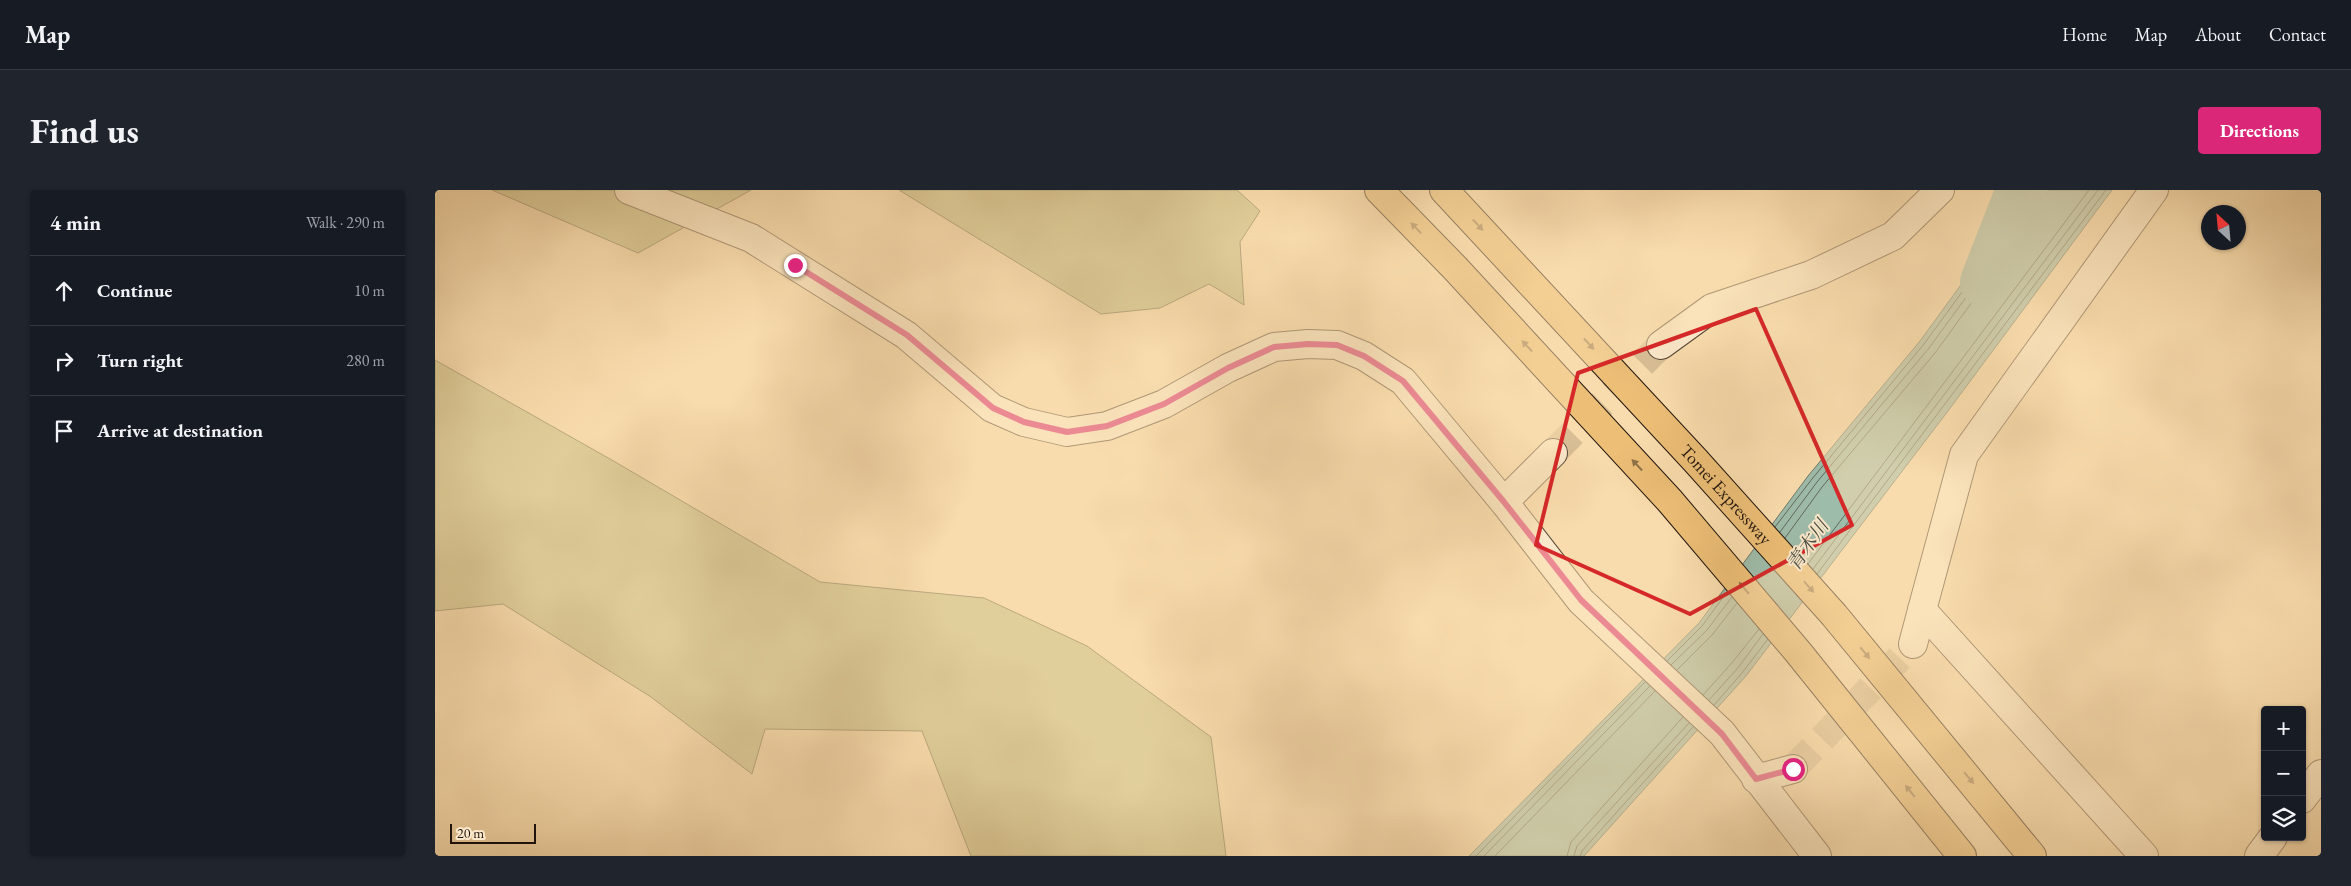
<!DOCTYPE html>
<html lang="en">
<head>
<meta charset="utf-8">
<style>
  body { margin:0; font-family:"EB Garamond","Noto Serif JP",serif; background:#20242c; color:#f1f3f6 }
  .controls { position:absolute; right:15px; bottom:15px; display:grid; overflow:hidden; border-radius:5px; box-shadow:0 1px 4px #0004 }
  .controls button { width:45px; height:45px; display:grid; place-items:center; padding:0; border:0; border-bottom:1px solid #363941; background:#171b24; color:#f1f3f6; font:25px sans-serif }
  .compass { position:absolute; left:1766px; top:15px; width:45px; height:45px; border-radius:50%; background:#171b24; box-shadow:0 1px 4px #0004; rotate:334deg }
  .scale { position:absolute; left:15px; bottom:12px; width:86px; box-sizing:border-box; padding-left:5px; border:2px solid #20140d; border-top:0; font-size:14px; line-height:18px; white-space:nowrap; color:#20140d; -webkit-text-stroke:4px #fbe8ca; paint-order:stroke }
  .stop { position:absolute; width:15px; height:15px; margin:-11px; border:4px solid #db2777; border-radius:50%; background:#fff }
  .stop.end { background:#db2777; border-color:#fff; box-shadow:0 1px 5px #0008 }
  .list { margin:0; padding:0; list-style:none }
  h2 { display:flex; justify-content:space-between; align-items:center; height:65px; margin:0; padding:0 20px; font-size:21px }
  h2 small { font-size:16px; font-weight:400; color:#9ea1a6 }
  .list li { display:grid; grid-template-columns:32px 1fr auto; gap:15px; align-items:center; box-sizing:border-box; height:70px; padding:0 20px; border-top:1px solid #363941 }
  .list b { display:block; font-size:19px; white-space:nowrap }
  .list em { font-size:16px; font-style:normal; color:#9ea1a6 }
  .icon { flex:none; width:28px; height:28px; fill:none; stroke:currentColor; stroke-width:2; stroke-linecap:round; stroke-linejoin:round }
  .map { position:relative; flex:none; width:1886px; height:666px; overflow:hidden; border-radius:5px }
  header { display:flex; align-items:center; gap:30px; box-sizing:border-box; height:70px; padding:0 25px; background:#171b24; border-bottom:1px solid #363941 }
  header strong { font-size:24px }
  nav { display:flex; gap:28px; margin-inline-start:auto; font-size:18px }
  .intro { display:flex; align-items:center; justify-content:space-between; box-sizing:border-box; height:120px; padding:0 30px }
  h1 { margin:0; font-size:35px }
  .button { padding:12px 22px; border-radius:5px; background:#db2777; color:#fff; font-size:18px; font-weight:700 }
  main { display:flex; gap:30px; padding:0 30px }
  aside { flex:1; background:#171b24; border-radius:5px; box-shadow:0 1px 4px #0004 }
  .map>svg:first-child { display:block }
  .green { fill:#c3bf86; stroke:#726a4a }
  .water { fill:#9ebcaa; stroke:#6c796b }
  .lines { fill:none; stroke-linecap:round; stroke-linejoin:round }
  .shore { stroke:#5f685c; stroke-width:1 }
  .river { stroke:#9ebcaa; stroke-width:52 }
  .minor-tunnel { stroke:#d8be95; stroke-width:28; stroke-dasharray:28 14; stroke-linecap:butt }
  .minor-casing { stroke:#564635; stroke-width:30 }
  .tertiary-casing { stroke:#564635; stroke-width:30 }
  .motorway-casing { stroke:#20140d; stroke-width:30 }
  .minor { stroke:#fbe8ca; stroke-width:28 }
  .tertiary { stroke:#fbe8ca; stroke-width:28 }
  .motorway { stroke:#ecbe76; stroke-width:28 }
  .oneway { fill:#907247 }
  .route { stroke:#db2777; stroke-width:6 }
  .marked { fill:none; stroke:#d62828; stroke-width:4; stroke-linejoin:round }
  .labels { text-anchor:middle; stroke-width:4; stroke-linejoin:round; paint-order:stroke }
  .street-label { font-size:18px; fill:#20140d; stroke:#fbe8ca }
  .water-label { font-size:19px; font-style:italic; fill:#4c4f44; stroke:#fbe8ca }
</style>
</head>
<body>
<header>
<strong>Map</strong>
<nav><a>Home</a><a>Map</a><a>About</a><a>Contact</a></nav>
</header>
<div class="intro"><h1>Find us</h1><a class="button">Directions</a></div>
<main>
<aside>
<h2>4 min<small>Walk · 290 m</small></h2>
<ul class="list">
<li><svg class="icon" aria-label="ahead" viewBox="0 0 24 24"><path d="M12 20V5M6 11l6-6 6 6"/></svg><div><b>Continue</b></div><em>10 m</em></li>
<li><svg class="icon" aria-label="right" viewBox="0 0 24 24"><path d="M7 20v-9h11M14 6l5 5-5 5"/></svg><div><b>Turn right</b></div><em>280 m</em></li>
<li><svg class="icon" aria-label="arrive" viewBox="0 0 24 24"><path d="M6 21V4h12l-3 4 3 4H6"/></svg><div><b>Arrive at destination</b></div></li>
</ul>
</aside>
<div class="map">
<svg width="1886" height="666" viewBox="0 0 1886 666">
  <rect width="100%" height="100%" fill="#f9dcad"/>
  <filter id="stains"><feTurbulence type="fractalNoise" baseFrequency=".004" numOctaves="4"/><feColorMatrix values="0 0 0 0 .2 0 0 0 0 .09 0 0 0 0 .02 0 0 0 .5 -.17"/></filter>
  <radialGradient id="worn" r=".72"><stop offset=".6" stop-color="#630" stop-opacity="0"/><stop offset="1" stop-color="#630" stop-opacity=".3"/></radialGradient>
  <g class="green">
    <polygon points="57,0 316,0 203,63"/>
    <polygon points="464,0 802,0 825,21 805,52 809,115 774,94 725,118 666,124"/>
    <polygon points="0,170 182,273 385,392 549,408 652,456 776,547 791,666 536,666 487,541 330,539 317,584 216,507 68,414 0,421"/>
  </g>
  <polygon class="water" points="1595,0 1677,0 1513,221 1311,486 1149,666 1034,666 1264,433 1373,286 1485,151"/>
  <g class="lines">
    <g class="shore">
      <polyline points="1340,337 1377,289 1489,154 1598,5 1599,0"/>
      <polyline points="1345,342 1382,292 1494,158 1603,9 1605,0"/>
      <polyline points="1350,348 1387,297 1500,163 1609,13 1613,0"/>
      <polyline points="1373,374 1654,0"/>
      <polyline points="1378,379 1663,0"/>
      <polyline points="1382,384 1671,0"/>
      <polyline points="1232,471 1267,436 1292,402"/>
      <polyline points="1236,475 1272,440 1297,407"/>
      <polyline points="1242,480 1277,445 1302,413"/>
      <polyline points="1268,505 1296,474 1324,439"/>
      <polyline points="1274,510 1302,479 1328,444"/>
      <polyline points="1279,515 1307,483 1333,449"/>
      <polyline points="1041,666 1210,492"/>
      <polyline points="1049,666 1215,496"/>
      <polyline points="1060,666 1220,501"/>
      <polyline points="1132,666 1136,652 1248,527"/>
      <polyline points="1139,666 1142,656 1254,533"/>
      <polyline points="1145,666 1147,661 1258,537"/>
    </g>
    <polyline class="river" points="1551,92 1587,0"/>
    <g class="minor-tunnel">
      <polyline points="1118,263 1226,155"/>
      <polyline points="1358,579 1478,454"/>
    </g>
    <g class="minor-casing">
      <g id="minor">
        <polyline points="1226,155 1277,118 1376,85 1458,46 1505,0"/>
        <polyline points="1069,312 1118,263"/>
        <polyline points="1478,454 1487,420"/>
        <polyline points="1321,589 1358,579"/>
        <polyline points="1867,609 1886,584"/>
        <polyline points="1709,666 1487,420 1529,265 1719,0"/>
        <polyline points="1824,666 1838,647"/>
      </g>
    </g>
    <g class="tertiary-casing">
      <polyline id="tertiary" points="194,0 316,48 471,145 557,218 589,232 632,242 672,236 729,214 793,178 839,157 873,154 902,155 929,166 968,191 1069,312 1146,411 1287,543 1382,666"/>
    </g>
    <g class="motorway-casing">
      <g id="motorway">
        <polyline points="944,0 1020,78 1235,311 1363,462 1527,666"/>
        <path id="s1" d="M1009 0 1260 270 1399 425 1597 666"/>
      </g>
    </g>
    <use href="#minor" class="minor"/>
    <use href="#tertiary" class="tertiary"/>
    <use href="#motorway" class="motorway"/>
  </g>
  <defs><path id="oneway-solid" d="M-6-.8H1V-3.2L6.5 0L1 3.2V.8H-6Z" transform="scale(1.25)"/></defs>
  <g class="oneway">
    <use href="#oneway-solid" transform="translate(1043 35) rotate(47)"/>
    <use href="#oneway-solid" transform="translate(981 38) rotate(-134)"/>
    <use href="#oneway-solid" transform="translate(1154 154) rotate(47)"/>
    <use href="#oneway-solid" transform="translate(1092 156) rotate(-133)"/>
    <use href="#oneway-solid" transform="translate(1202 275) rotate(-133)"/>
    <use href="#oneway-solid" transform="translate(1374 397) rotate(48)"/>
    <use href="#oneway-solid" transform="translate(1309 398) rotate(-130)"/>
    <use href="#oneway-solid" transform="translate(1430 463) rotate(50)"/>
    <use href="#oneway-solid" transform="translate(1534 588) rotate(50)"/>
    <use href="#oneway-solid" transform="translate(1475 601) rotate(-129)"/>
  </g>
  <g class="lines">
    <polyline class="route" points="360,75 472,145 558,218 589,232 632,242 672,236 729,214 793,178 839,157 873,154 902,155 929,166 968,191 1069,312 1146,410 1287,544 1321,589 1358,579"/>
  </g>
  <path d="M0 0H1886V666H0ZM1321 119 1417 335 1255 424 1101 355 1143 183Z" fill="#f9dcad" fill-opacity=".55" fill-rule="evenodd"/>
  <path class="marked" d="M1321 119 1417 335 1255 424 1101 355 1143 183Z"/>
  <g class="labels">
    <g class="street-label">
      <text dy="6" stroke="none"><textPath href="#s1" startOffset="415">Tomei Expressway</textPath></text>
    </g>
    <g class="water-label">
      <text transform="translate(1372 355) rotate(-55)" y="7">青木川</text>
    </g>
  </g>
  <rect width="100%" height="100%" filter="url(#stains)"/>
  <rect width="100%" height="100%" fill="url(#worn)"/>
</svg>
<div class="controls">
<button>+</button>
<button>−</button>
<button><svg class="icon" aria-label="layers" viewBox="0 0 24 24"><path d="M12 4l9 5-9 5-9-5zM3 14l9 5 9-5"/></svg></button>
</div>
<svg class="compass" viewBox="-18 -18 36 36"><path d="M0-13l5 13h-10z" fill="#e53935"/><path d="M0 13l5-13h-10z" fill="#9ea1a6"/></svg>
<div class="scale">20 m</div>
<div class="stop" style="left:1358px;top:579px"></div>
<div class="stop end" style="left:360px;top:75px"></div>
</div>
</main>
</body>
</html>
